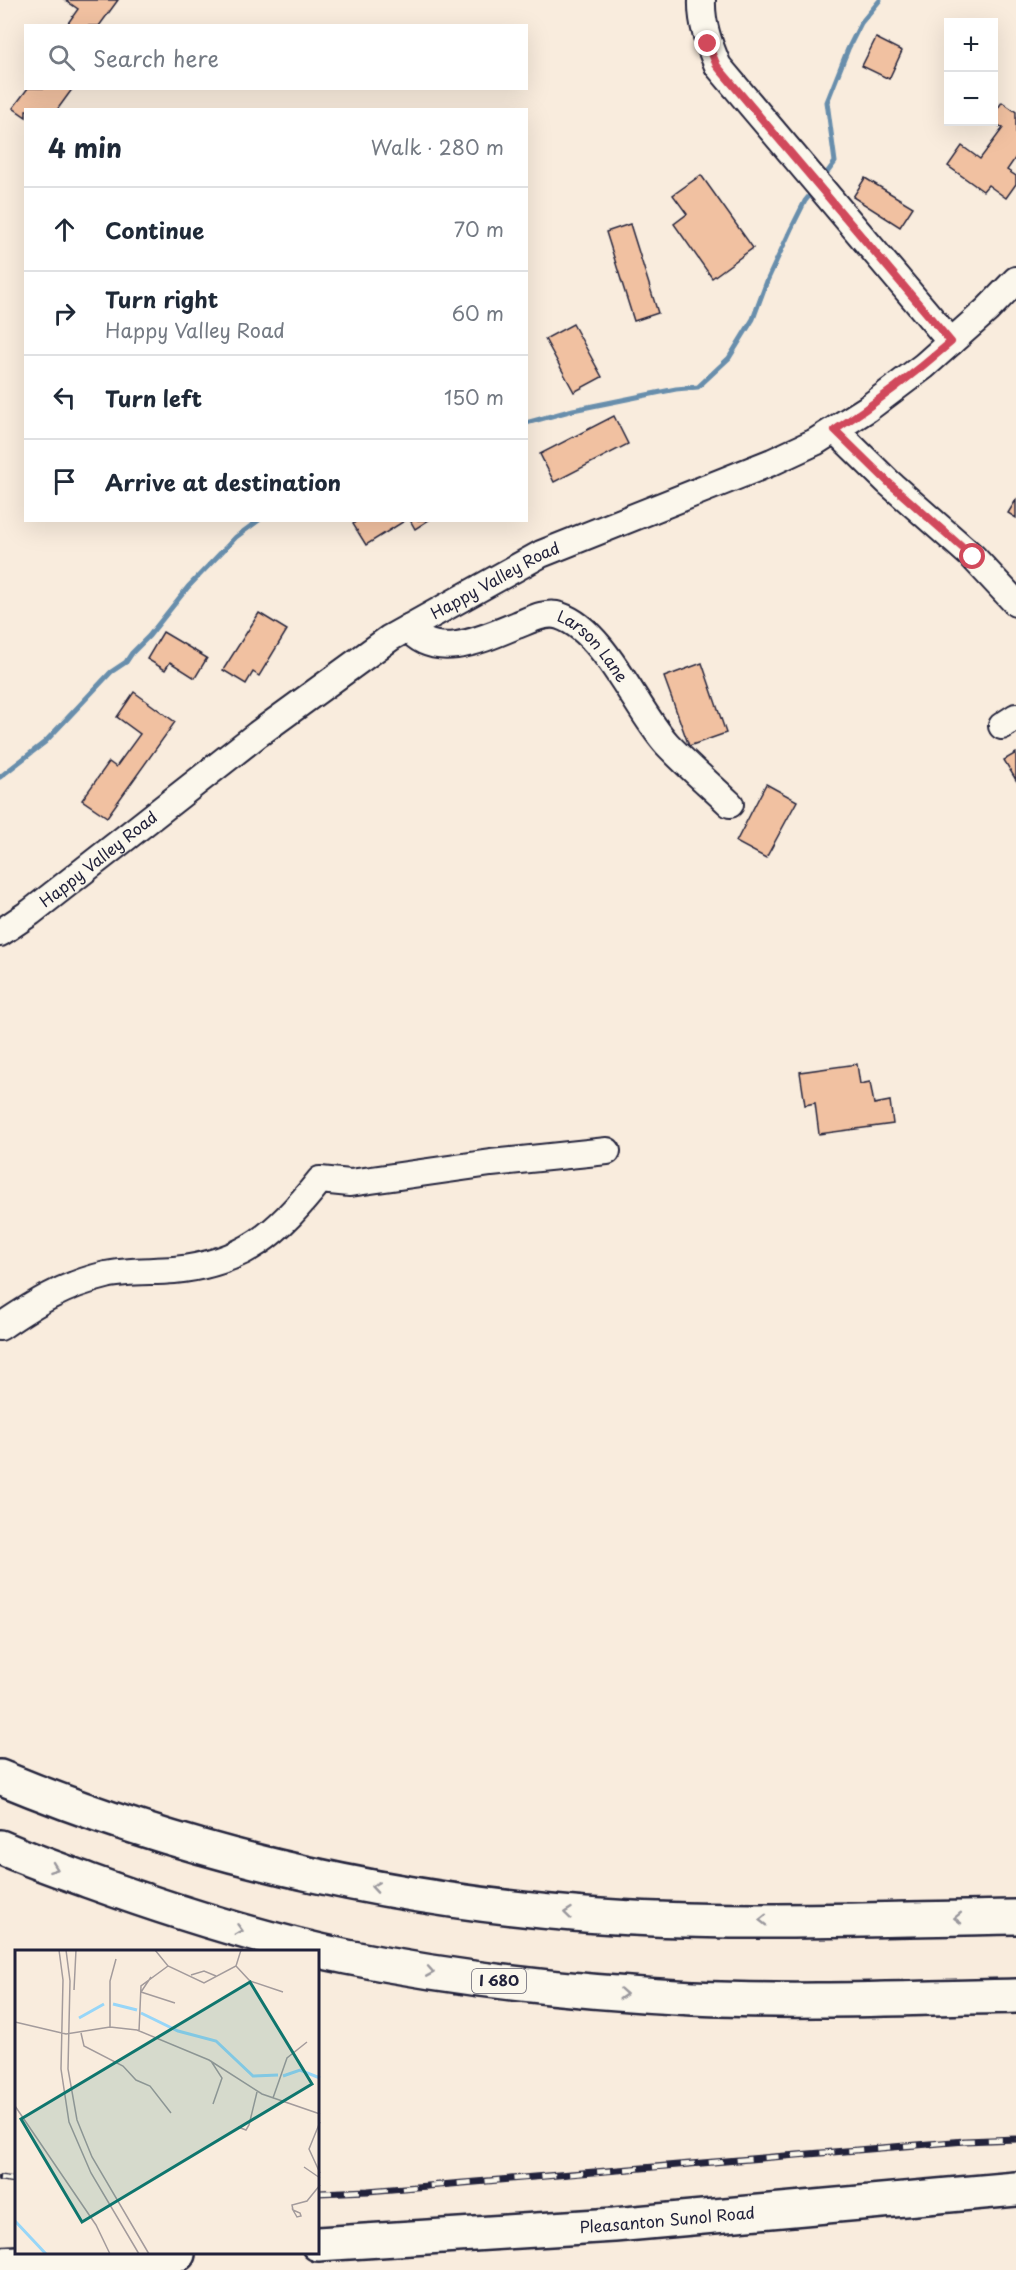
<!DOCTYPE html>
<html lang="en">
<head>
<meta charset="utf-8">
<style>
  body { margin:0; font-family:"Playpen Sans",sans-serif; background:#f2f2f3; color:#1f2937 }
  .controls { position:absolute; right:18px; top:18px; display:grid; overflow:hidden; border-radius:0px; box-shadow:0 6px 24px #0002 }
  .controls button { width:54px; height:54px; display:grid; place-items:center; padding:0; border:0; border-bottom:2px solid #e0e1e3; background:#fff; color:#1f2937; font:30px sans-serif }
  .stop { position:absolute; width:18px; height:18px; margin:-14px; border:4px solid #d1495b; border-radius:50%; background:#fff }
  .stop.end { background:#d1495b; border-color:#fff; box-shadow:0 2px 6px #0008 }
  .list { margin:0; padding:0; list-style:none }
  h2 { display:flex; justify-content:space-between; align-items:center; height:78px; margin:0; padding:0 24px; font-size:26px }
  h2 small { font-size:20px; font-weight:400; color:#747a83 }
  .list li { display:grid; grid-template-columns:39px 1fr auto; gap:18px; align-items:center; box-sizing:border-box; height:84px; padding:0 24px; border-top:2px solid #e0e1e3 }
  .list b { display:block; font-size:22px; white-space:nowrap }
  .list p { margin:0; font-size:20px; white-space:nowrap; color:#747a83 }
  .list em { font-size:20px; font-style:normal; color:#747a83 }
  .icon { flex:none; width:33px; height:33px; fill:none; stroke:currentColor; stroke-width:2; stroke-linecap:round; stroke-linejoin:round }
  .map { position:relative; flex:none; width:1016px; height:2270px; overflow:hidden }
  .search { position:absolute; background:#fff; box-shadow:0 6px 24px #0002; left:24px; top:24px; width:504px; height:66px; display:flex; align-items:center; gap:15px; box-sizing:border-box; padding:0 21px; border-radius:0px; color:#747a83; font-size:22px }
  .panel { position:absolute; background:#fff; box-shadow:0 6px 24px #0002; left:24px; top:108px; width:504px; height:414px; border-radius:0px }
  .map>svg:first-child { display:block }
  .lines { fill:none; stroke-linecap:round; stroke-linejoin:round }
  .stream { stroke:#688eac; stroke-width:5 }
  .building { fill:#f1c1a1; stroke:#22223b; stroke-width:1.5 }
  .minor-casing { stroke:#22223b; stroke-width:30 }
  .major-casing { stroke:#22223b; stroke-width:38 }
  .highway-casing { stroke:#22223b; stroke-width:38 }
  .minor { stroke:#fbf7ec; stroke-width:26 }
  .major { stroke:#fbf7ec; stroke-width:33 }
  .highway { stroke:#fbf7ec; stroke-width:33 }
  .rail-casing { stroke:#22223b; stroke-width:7 }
  .rail { stroke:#fbf7ec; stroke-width:4.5; stroke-dasharray:14; stroke-linecap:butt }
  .oneway { stroke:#99979c }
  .route { stroke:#d1495b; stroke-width:8 }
  .labels { text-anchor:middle; stroke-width:6; stroke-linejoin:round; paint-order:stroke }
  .shield { fill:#fbf7ec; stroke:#636270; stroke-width:1.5 }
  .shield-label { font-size:15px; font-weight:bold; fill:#22223b }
  .street-label { font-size:16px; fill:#22223b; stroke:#fbf7ec }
  .inset-river { fill:none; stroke:#97d6f8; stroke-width:3 }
  .inset-road { fill:none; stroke:#a39b9c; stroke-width:1.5 }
  .view { fill:#0f766e; fill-opacity:0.15; stroke:#0f766e; stroke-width:3 }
  .inset-edge { fill:none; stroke:#22223b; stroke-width:3 }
</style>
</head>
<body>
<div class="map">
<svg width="1016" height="2270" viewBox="0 0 1016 2270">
  <rect width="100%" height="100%" fill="#f9ecdd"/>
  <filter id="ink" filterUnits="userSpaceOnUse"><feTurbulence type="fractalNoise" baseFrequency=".0167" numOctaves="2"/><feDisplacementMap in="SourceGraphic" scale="12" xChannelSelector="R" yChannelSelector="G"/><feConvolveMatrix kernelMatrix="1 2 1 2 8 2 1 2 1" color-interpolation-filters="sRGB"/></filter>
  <g filter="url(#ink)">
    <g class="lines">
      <g class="stream">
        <polyline points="823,178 835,162 827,102 848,49 861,23 880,0"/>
        <polyline points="526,423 573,410 676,389 698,387 729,358 753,319 767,281 791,229 805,201 814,190"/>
        <polyline points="0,777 45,742 111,672 126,662 132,653 149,636 188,587 236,537 259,520"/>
      </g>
    </g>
    <g class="building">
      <polygon points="65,0 118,0 99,26 66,26 78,9"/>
      <polygon points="876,38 902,51 889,79 862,66"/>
      <polygon points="28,88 73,88 57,110 26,110 26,117 13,108"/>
      <polygon points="1002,102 1016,112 1016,157 1007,170 1016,176 1016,184 1006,198 988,185 983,191 948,166 962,146 980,159 1003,128 993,122 994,114"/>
      <polygon points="701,175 753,248 712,278 674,224 687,214 673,195"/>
      <polygon points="865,178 913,207 900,227 853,197"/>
      <polygon points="630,224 658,313 634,321 606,232"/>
      <polygon points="573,324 602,377 574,392 545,339"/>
      <polygon points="614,416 628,444 554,482 540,454"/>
      <polygon points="1016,500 1016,518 1008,513"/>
      <polygon points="358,520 406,520 366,545 353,524"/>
      <polygon points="410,520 429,520 415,529"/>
      <polygon points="259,613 287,630 259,676 253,672 246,684 223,670"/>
      <polygon points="163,632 207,658 195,678 170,662 165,670 147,659"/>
      <polygon points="702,663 726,733 689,746 664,677"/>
      <polygon points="134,692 175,722 107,817 82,800 109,762 116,767 140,734 117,717"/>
      <polygon points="1016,753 1016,780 1004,760"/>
      <polygon points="766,784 797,801 766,858 736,842"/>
      <polygon points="857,1064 860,1084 870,1082 874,1104 890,1101 893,1124 819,1134 815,1103 805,1105 800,1072"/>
    </g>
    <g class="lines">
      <g class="minor-casing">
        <g id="minor">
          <path d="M702 0C701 23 709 45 718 66L951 342"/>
          <polyline points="835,430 888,482 973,557 1016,603"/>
          <path id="s1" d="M408 628C435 662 483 639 517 625 530 620 546 611 560 616 605 631 636 710 667 744 687 765 709 784 730 804"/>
          <polyline points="1002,726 1016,717"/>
          <path id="s2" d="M0 933 31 912 258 734 390 638 541 554 772 462 815 442 867 409 924 366 987 310 1016 280"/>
          <path d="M0 1327C35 1303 64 1285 106 1275 127 1270 152 1272 174 1270 245 1263 278 1233 320 1180L350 1183 491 1163 607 1151"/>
        </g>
      </g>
      <g class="major-casing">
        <g id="major">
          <path id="s3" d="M318 2244 614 2225 1016 2189"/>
          <polyline points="0,2264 178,2254"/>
        </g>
      </g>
      <g class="highway-casing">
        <g id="highway">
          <path d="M0 1777C186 1854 384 1899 585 1915 728 1926 873 1919 1016 1917"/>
          <path d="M0 1847C30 1860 62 1871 92 1882 175 1912 261 1939 347 1957 461 1980 577 1992 693 1998 800 2003 909 1998 1016 1996"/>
        </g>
      </g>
      <use href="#minor" class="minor"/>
      <use href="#major" class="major"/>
      <use href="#highway" class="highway"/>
      <g class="rail-casing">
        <g id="rail">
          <polyline points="0,2178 16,2180"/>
          <polyline points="318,2193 368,2191 965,2141 1016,2139"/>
        </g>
      </g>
      <use href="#rail" class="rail"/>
    </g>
    <defs><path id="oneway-chevron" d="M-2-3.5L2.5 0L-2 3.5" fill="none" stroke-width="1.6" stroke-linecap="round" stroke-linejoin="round" transform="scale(1.5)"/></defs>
    <g class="oneway">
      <use href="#oneway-chevron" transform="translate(54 1868) rotate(20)"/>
      <use href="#oneway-chevron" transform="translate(375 1887) rotate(-171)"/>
      <use href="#oneway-chevron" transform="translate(568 1913) rotate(-174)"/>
      <use href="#oneway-chevron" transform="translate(958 1918) rotate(179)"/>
      <use href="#oneway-chevron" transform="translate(763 1920) rotate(-180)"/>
      <use href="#oneway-chevron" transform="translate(239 1930) rotate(15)"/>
      <use href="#oneway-chevron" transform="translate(430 1972) rotate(10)"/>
      <use href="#oneway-chevron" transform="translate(623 1994) rotate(4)"/>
    </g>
  </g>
  <g class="lines" filter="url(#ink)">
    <path class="route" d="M708 44 717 66 951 342C914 374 876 403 835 430L888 482 973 557"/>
  </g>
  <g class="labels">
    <rect class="shield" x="472" y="1969" width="54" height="24" rx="4.5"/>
    <g class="shield-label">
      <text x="499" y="1986">I 680</text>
    </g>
    <g class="street-label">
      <text dy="6" stroke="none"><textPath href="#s2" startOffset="609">Happy Valley Road</textPath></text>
      <text dy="6" stroke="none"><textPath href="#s1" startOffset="208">Larson Lane</textPath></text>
      <text dy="6" stroke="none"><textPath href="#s2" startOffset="123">Happy Valley Road</textPath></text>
      <text dy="6" stroke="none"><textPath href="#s3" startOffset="350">Pleasanton Sunol Road</textPath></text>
    </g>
  </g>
  <g transform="translate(15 1950)">
    <rect width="304" height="304" fill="#f9ecdd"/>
    <path class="inset-river" d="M98 54 122 60M126 63 163 81 201 91 238 126 263 125M64 68 89 54M268 126 285 120 305 128M0 271 31 304"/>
    <path class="inset-road" d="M44 0 48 30 46 119 54 172 76 223 124 304M51 0 55 31 53 119 62 170 77 207 134 304M140 0 153 16 189 33 221 16 226 0M221 16 235 31 268 42M176 25 189 21 201 26M59 40 61 0M126 42 160 53M126 42 136 27M0 72 51 84 95 77 122 80 194 110 247 144 305 164M95 77V31L101 9M124 81 126 36 153 16M66 83 69 96 108 116 121 130 135 136 156 163M196 111 207 128 198 154M258 148 272 108 292 92M0 156 81 275 95 304M305 172 294 199 305 223M223 177 231 180 234 175 242 142M289 217 305 228M278 260 277 255 292 251 305 235M278 260 285 263 286 266 282 267Z"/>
    <path class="view" d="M235 32 297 134 67 272 6 169Z"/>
    <rect width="304" height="304" class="inset-edge"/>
  </g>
</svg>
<div class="controls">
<button>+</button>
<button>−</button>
</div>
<div class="stop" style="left:973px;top:557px"></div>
<div class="stop end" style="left:708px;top:44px"></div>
<div class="search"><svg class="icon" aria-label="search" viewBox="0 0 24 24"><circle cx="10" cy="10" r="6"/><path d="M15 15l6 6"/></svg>Search here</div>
<section class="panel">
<h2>4 min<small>Walk · 280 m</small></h2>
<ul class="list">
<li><svg class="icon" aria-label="ahead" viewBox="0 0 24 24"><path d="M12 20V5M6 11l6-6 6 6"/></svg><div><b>Continue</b></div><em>70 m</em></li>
<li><svg class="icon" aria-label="right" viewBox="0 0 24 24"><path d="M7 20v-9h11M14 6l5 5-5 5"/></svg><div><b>Turn right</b><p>Happy Valley Road</p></div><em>60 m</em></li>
<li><svg class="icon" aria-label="left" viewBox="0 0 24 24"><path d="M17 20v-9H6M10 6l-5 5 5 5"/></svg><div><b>Turn left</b></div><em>150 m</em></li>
<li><svg class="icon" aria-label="arrive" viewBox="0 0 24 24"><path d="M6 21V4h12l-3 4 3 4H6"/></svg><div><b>Arrive at destination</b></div></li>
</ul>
</section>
</div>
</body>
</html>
